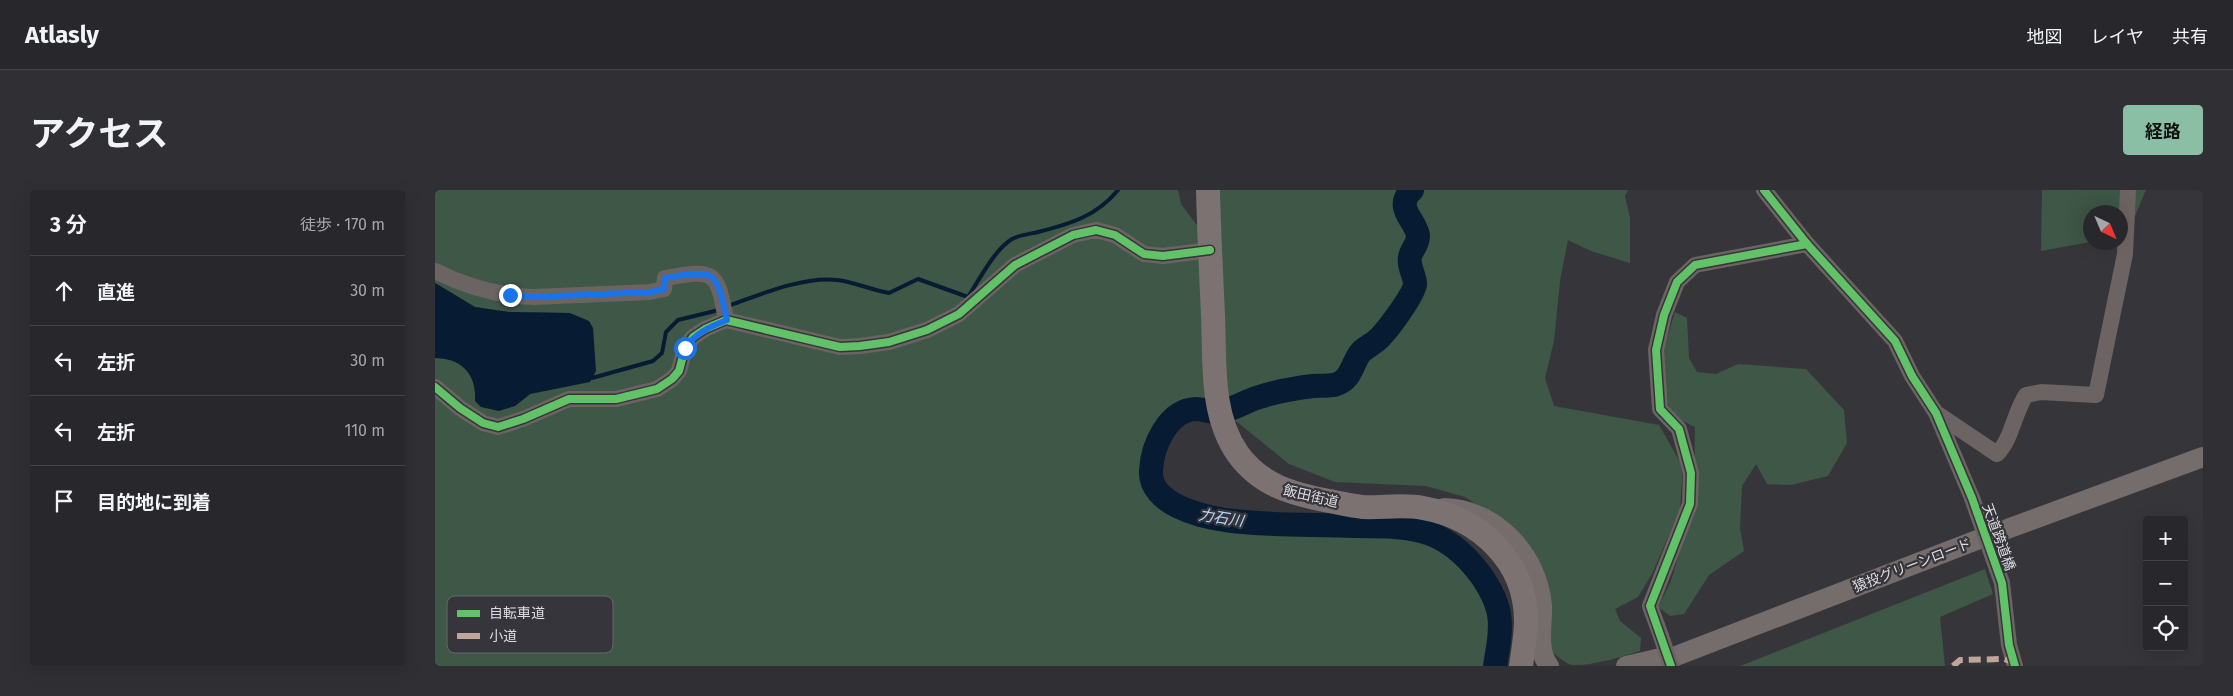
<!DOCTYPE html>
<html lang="ja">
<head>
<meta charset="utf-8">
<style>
  body { margin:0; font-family:"Fira Sans","Noto Sans JP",sans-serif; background:#303034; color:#f1f3f6 }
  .controls { position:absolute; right:15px; bottom:15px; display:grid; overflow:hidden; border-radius:5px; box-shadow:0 5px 20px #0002 }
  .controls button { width:45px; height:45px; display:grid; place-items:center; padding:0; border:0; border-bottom:1px solid #444448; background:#28282c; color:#f1f3f6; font:25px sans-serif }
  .compass { position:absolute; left:1648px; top:15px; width:45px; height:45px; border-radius:50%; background:#28282c; box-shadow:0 5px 20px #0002; rotate:136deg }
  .stop { position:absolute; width:15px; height:15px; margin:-11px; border:4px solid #1a73e8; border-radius:50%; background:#fff }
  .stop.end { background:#1a73e8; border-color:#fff; box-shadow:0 1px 5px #0008 }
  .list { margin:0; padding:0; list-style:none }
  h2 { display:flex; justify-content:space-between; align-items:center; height:65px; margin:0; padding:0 20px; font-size:21px }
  h2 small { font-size:16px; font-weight:400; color:#a5a6a9 }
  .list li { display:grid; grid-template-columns:32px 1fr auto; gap:15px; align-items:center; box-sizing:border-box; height:70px; padding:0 20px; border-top:1px solid #444448 }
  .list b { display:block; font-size:19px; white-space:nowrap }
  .list em { font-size:16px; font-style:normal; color:#a5a6a9 }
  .icon { flex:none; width:28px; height:28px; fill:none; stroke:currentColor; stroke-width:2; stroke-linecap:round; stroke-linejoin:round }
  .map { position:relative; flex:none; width:1768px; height:476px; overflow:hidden; border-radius:5px }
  header { display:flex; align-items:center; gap:30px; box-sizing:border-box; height:70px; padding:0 25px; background:#28282c; border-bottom:1px solid #444448 }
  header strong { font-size:24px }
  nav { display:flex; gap:28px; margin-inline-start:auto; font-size:18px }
  .intro { display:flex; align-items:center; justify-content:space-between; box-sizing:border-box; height:120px; padding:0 30px }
  h1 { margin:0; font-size:35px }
  .button { padding:12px 22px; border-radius:5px; background:#8abfa5; color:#111; font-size:18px; font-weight:700 }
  main { display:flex; gap:30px; padding:0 30px }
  aside { flex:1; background:#28282c; border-radius:5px; box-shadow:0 5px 20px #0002 }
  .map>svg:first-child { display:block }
  .green { fill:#3e5747 }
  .water { fill:#071c32 }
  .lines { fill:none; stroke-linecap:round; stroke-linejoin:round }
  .stream { stroke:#071c32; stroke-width:4 }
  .river { stroke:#071c32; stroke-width:24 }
  .minor { stroke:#6c6463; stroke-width:16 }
  .major { stroke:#756c6c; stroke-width:20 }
  .highway { stroke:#7c7271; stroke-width:24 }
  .minor-bridge { stroke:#6c6463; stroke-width:16 }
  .quiet { stroke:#c0a59a; stroke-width:6; stroke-dasharray:12 6; stroke-linecap:butt }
  .cycleway-casing { stroke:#35353b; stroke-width:11 }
  .cycleway { stroke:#61c268; stroke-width:8 }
  .route { stroke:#1a73e8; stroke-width:6 }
  .labels { text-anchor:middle; stroke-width:4.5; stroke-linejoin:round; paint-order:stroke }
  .street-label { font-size:14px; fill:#dddce1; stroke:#35353b }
  .water-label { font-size:15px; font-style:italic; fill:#b5d5f8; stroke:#35353b }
  .key { fill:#35353b; stroke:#67676d; stroke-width:1 }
  .key-label { font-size:14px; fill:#dddce1 }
</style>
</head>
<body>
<header>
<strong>Atlasly</strong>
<nav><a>地図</a><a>レイヤ</a><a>共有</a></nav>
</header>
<div class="intro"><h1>アクセス</h1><a class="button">経路</a></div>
<main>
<aside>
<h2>3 分<small>徒歩 · 170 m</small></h2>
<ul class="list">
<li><svg class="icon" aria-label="ahead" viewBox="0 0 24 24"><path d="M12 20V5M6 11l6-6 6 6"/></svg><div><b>直進</b></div><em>30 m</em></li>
<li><svg class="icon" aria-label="left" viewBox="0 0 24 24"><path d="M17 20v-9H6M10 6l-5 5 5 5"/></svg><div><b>左折</b></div><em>30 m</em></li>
<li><svg class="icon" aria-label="left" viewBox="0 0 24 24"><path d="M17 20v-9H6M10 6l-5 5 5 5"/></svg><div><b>左折</b></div><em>110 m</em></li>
<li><svg class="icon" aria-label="arrive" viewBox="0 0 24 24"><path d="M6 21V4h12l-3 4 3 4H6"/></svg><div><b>目的地に到着</b></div></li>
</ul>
</aside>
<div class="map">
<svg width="1768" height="476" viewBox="0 0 1768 476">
  <rect width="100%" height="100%" fill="#36363a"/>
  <g class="green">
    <path d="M0 0H743L746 14 765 39 772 211 742 222 733 229 709 271 713 294 727 313 751 329 804 338 939 344 964 342 999 349 1017 360 1034 378 1054 412 1060 429 1061 452 1058 476H0V168C27 168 42 184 40 211L80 216 95 204 135 123 74 122 40 117 0 93Z"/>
    <path d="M784 0H1193L1190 6 1195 28V73L1156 61 1133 50 1125 91 1119 151 1110 188 1119 216 1224 235 1248 277 1245 319 1217 384 1203 407 1180 419 1185 431 1206 448 1205 461C1186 467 1157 476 1137 475 1129 473 1122 465 1115 460L1063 329 1030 307 991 296 900 292 854 274 796 227 789 201Z"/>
    <polygon points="1607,0 1711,0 1692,45 1686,22 1656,22 1655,52 1606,61"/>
    <polygon points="1240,122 1252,128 1254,168 1262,182 1281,184 1303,174 1371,179 1409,220 1412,253 1393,286 1356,295 1332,294 1321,274 1307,296 1305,338 1309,361 1274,385 1249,424 1235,426 1223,417 1236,391 1259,312 1260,237 1238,226 1229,204 1227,164"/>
    <polygon points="1550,379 1558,404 1505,427 1510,476 1305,476"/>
  </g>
  <path class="water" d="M0 93 40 117 74 122 135 123 154 131 158 138 161 181 155 192 95 204 80 216 64 221 46 217 40 211C42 184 26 168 0 168Z"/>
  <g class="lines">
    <g class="stream">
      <path d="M293 116C324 105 368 86 402 90 420 92 436 100 454 103L483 89 533 107C544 90 560 59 577 49 584 45 595 44 603 42 635 34 662 26 683 0"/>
      <polyline points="152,187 157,188 218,171 227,163 231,142 243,130 284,120"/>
    </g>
    <path class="river" d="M977 0C958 18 982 31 983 46 983 55 976 60 975 67 973 77 980 85 980 94 979 105 950 144 941 151 936 155 930 158 926 162 920 169 918 179 912 187 903 198 890 195 878 196 862 198 843 201 828 206 814 209 802 218 788 221 776 224 771 219 761 219 733 220 717 256 716 281 715 297 728 309 742 316 758 324 772 327 790 330 833 336 878 334 921 336 942 336 965 336 986 341 1011 347 1030 364 1045 384 1070 419 1067 435 1060 476"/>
    <g class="minor">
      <polyline points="1329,0 1372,54 1460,151 1477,186 1501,223 1537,308"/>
      <path d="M0 81C30 96 65 106 99 107L215 102 229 99 230 88C280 79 282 80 291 130"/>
      <polyline points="0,197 25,218 48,233 63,237 88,229 134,209 181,209 222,199 237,189 244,181 250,158 258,147 270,139 291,130 405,157 425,156 454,152 492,140 524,124 580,75 638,45 661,40 680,45 709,64 728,66 775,60"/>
      <path d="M1501 223 1562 264C1577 249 1579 223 1591 205L1606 202 1661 205 1690 64 1693 0"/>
      <polyline points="1567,393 1574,455 1580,476"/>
      <polyline points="1226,446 1215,416 1255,314 1256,283 1244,239 1225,219 1221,160 1229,125 1242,92 1260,75 1372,54"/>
    </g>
    <g class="major">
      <path d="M1009 318C1060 319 1103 365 1107 416 1108 435 1101 459 1114 476"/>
      <polyline points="1191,476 1226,468"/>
      <polyline points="1215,476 1542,350 1768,267"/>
    </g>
    <path class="highway" d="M773 0C774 42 776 83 778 125 780 170 775 225 803 264 826 296 858 304 894 311 905 313 917 316 928 317 947 318 969 314 988 318 1044 328 1091 371 1091 431 1091 446 1088 461 1086 476"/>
    <g class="minor-bridge">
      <polyline points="1537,308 1567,393"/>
      <polyline points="1226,446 1236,476"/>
    </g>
    <polyline class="quiet" points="1518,476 1525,470 1569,469 1578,472"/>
    <g class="cycleway-casing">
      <g id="cycleway">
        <polyline points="1329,0 1372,54 1460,151 1477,186 1501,223 1537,308 1567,393 1574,455 1580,476"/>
        <polyline points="0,197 25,218 48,233 63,237 88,229 134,209 181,209 222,199 237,189 244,181 250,158 258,147 270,139 291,130 405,157 425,156 454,152 492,140 524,124 580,75 638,45 661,40 680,45 709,64 728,66 775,60"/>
        <polyline points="1236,476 1215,416 1255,314 1256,283 1244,239 1225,219 1221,160 1229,125 1242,92 1260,75 1372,54"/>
      </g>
    </g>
    <use href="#cycleway" class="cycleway"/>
  </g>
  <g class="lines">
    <path class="route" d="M75 105 99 107 215 102 229 99 230 88C281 79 281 80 292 130 274 137 261 143 250 158"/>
  </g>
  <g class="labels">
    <g class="street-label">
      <text transform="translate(876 306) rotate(13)" y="5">飯田街道</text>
      <text transform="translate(1564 347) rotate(70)" y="5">天道跨道橋</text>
      <text transform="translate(1477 375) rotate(-21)" y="5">猿投グリーンロード</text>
    </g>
    <g class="water-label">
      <text transform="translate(786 328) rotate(9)" y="5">力石川</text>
    </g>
  </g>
  <rect x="12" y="406" width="166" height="57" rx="8" class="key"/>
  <rect x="22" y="420" width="23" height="7" fill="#61c268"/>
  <rect x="22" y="443" width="23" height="6" fill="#c0a59a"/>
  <g class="key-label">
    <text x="54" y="428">自転車道</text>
    <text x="54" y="451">小道</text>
  </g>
</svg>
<div class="controls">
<button>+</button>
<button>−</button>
<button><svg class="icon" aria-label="locate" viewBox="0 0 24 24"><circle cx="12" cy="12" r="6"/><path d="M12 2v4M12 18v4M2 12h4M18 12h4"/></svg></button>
</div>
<svg class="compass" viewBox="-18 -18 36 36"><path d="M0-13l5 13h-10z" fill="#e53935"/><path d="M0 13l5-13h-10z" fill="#a5a6a9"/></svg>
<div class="stop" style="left:250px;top:158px"></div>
<div class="stop end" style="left:75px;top:105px"></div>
</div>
</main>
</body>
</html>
